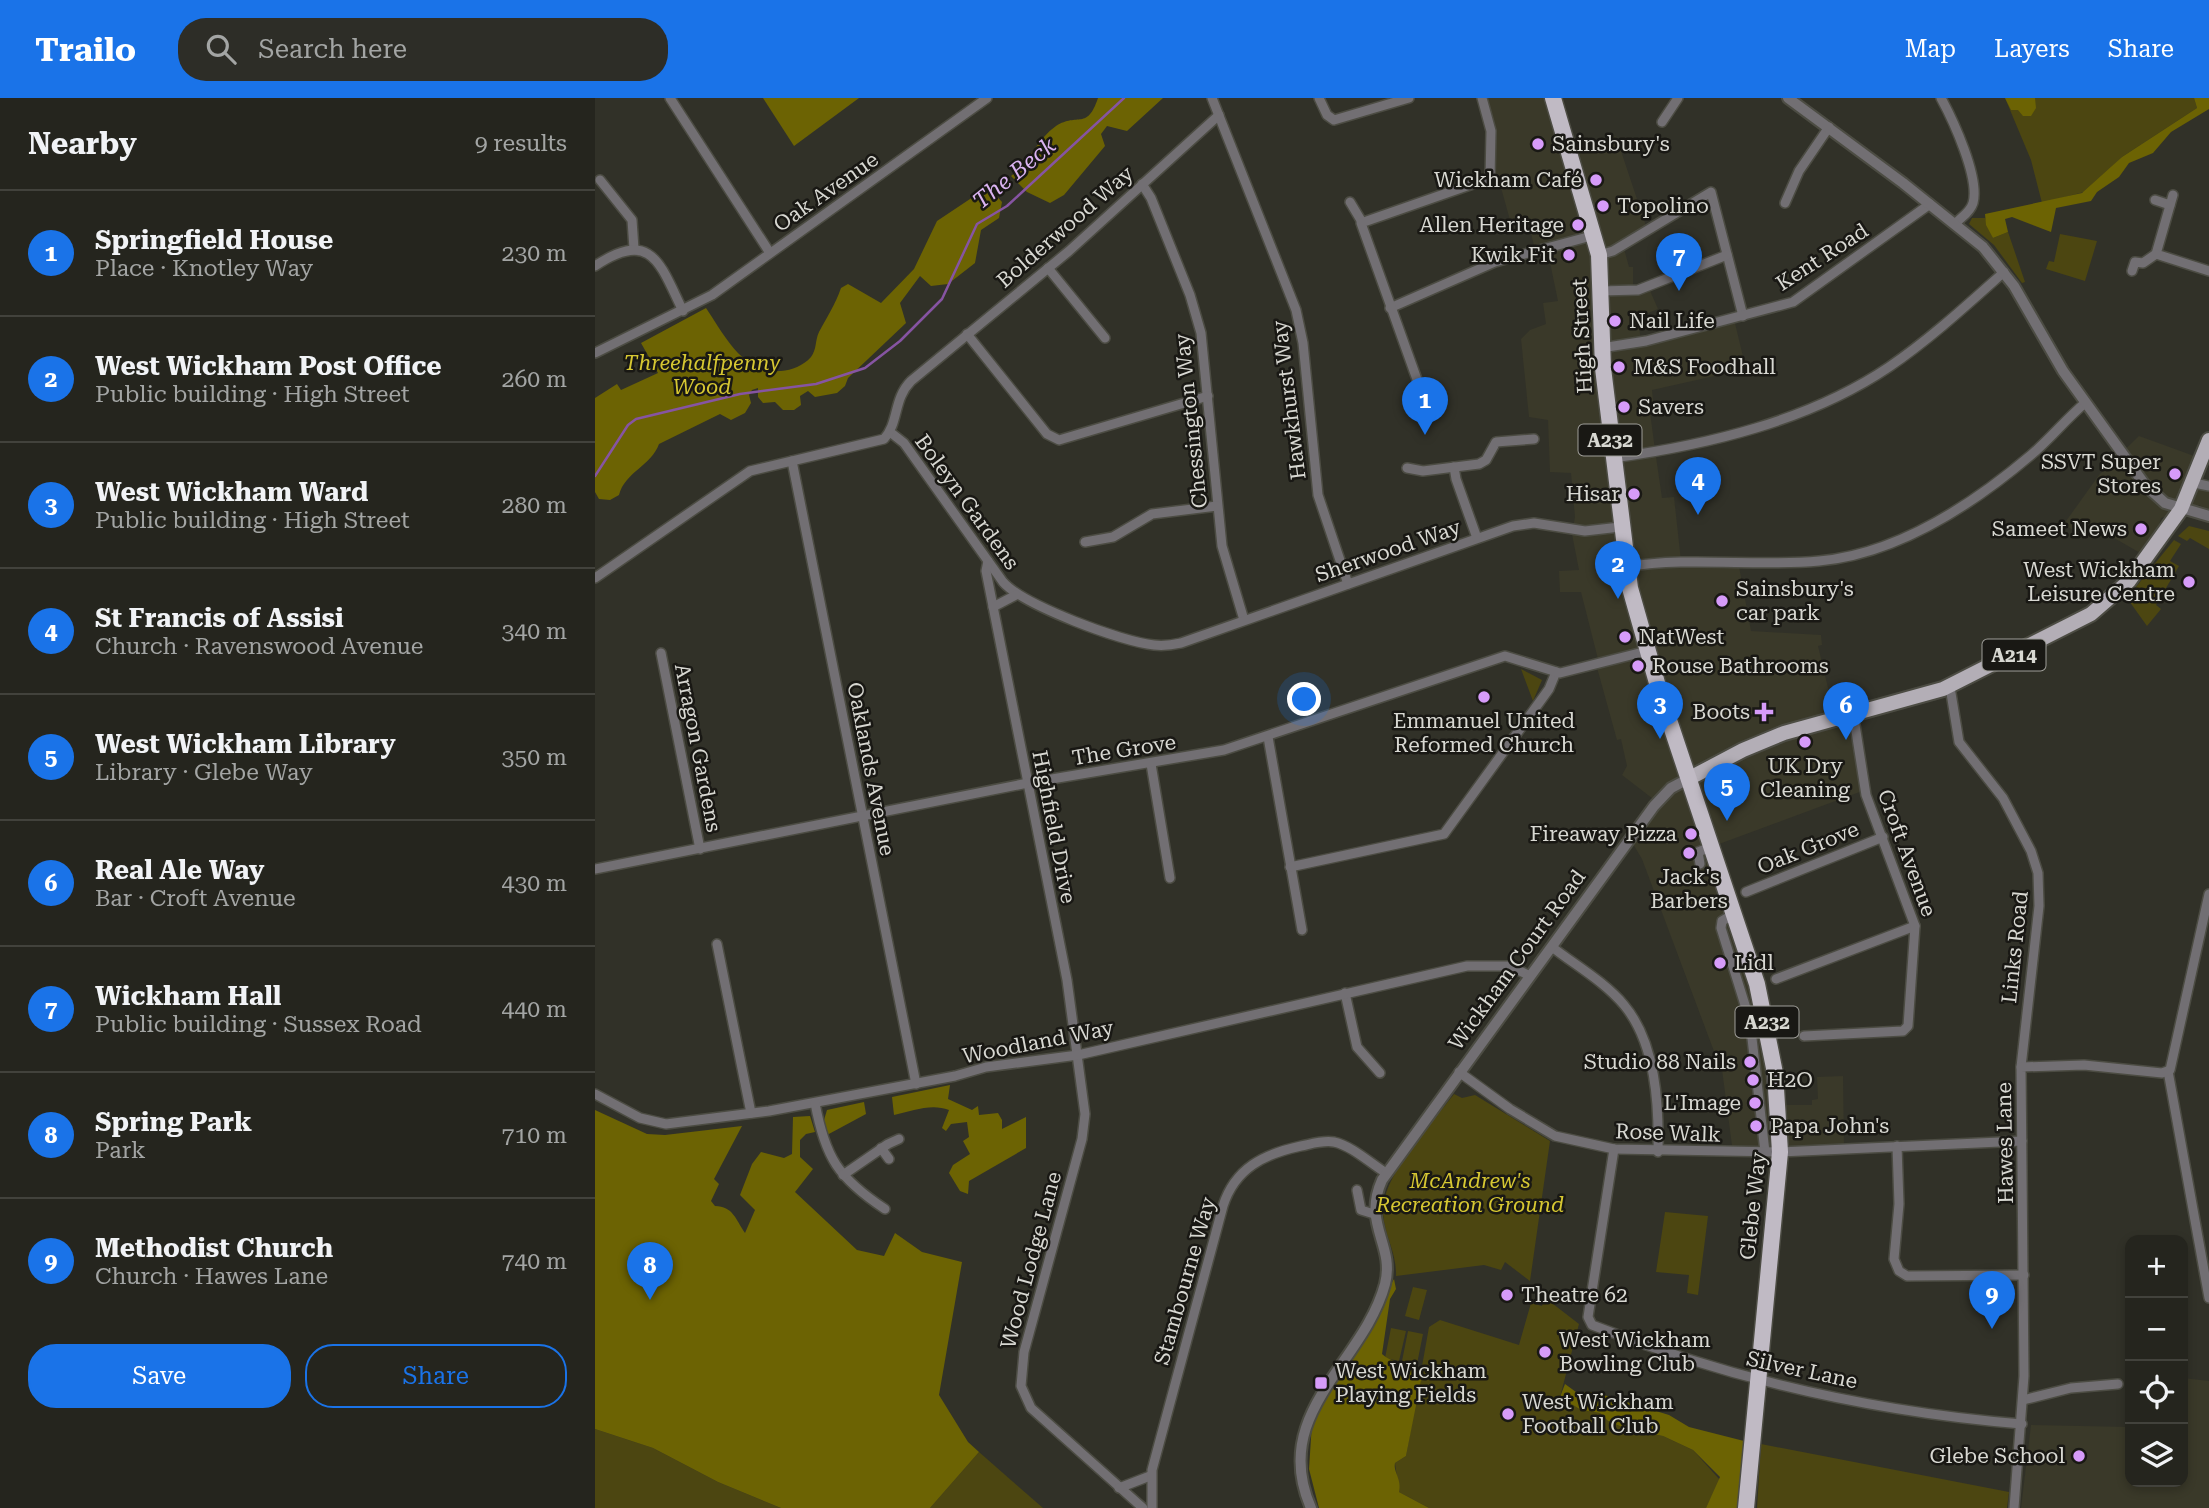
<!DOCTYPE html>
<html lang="en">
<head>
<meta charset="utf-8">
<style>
  body { margin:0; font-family:"Roboto Serif",serif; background:#2d2d27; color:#f1f3f6 }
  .controls { position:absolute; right:21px; bottom:21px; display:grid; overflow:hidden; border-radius:14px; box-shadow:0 4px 10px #0003 }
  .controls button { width:63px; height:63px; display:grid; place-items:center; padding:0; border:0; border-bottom:2px solid #42423c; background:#25251e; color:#f1f3f6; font:35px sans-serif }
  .you { position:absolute; left:710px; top:602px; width:24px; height:24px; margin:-18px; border:5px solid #fff; border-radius:50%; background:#1a73e8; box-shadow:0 0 0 10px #1a73e833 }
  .badge { display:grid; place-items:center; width:46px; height:46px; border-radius:50%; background:#1a73e8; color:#fff; font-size:23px; font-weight:700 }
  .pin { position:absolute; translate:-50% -58px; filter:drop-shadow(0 2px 4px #0008) }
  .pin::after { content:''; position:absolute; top:37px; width:24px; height:21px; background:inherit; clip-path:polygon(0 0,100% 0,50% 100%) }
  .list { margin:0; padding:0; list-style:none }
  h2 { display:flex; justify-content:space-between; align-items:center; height:91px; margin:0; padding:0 28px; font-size:30px }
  h2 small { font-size:23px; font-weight:400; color:#a3a5a4 }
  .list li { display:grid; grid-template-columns:46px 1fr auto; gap:21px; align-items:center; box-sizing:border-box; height:126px; padding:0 28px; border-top:2px solid #42423c }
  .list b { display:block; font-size:26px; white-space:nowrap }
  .list p { margin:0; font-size:23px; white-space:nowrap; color:#a3a5a4 }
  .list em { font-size:23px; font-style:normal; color:#a3a5a4 }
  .actions { display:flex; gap:14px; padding:21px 28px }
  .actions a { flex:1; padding:16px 0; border:2px solid #1a73e8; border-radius:28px; text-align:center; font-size:24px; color:#1a73e8 }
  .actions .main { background:#1a73e8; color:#fff }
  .icon { flex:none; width:38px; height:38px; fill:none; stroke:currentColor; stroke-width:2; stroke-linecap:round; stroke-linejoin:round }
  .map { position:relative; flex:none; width:1614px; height:1410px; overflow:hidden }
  header { display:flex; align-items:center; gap:42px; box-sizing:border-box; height:98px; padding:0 35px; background:#1a73e8; color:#fff }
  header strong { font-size:33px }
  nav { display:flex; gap:38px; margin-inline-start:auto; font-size:24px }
  .search { width:490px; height:63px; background:#2d2d27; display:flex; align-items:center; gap:18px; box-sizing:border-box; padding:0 24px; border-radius:28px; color:#a3a5a4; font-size:26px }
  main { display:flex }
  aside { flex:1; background:#25251e }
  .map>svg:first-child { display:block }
  .built { fill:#3a3929 }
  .green { fill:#4c4611 }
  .forest { fill:#6c6303 }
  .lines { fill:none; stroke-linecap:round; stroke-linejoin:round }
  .stream { stroke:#8654a2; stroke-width:2.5 }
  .minor-casing { stroke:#4c4c43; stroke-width:12 }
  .tertiary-casing { stroke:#4c4c43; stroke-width:14 }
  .primary-casing { stroke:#4c4c43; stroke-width:18 }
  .trunk-casing { stroke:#4c4c43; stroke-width:19 }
  .minor { stroke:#726f73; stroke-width:9 }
  .tertiary { stroke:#726f73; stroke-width:10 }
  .primary { stroke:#b3aeb6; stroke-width:14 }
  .trunk { stroke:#c0bac4; stroke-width:16 }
  .poi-dot { fill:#d69bf9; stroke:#191814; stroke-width:2.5 }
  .labels { text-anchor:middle; stroke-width:5; stroke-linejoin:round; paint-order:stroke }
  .shield { fill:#191814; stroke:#9f9e99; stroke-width:2 }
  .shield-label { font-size:19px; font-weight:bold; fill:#d8d8d2 }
  .poi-label { font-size:21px; fill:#d8d8d2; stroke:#191814; text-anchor:start }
  .street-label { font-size:21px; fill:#d8d8d2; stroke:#191814 }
  .park-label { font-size:21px; font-style:italic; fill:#d6c732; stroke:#191814 }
  .water-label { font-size:23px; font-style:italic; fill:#dab3f1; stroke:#191814 }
</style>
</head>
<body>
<header>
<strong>Trailo</strong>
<div class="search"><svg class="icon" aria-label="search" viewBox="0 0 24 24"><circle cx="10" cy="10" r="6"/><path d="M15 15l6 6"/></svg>Search here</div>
<nav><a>Map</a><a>Layers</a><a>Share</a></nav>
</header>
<main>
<aside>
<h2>Nearby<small>9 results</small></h2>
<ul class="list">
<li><span class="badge">1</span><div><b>Springfield House</b><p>Place · Knotley Way</p></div><em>230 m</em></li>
<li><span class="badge">2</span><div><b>West Wickham Post Office</b><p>Public building · High Street</p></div><em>260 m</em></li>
<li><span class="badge">3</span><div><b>West Wickham Ward</b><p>Public building · High Street</p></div><em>280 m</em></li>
<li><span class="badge">4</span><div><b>St Francis of Assisi</b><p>Church · Ravenswood Avenue</p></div><em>340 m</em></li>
<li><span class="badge">5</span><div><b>West Wickham Library</b><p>Library · Glebe Way</p></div><em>350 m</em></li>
<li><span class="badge">6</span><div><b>Real Ale Way</b><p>Bar · Croft Avenue</p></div><em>430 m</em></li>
<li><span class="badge">7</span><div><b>Wickham Hall</b><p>Public building · Sussex Road</p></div><em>440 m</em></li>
<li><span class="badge">8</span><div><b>Spring Park</b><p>Park</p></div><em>710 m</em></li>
<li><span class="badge">9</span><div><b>Methodist Church</b><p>Church · Hawes Lane</p></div><em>740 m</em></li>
</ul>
<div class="actions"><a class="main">Save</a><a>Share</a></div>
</aside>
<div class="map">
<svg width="1614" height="1410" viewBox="0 0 1614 1410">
  <rect width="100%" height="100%" fill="#313128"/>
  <g class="built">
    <polygon points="887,0 958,0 976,52 1021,38 1052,131 1028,147 1034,169 1038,169 1038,192 1053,188 1063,211 1043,219 1046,244 1139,221 1151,271 1057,292 1059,313 1055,314 1060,352 1067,400 1079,399 1086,463 1143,463 1156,533 1226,537 1227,547 1223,548 1240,619 1258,614 1270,692 1116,749 1149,848 1184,1007 1217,1007 1217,1002 1223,1001 1222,979 1248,978 1249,1051 1138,1055 1126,964 1123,964 1047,761 1035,741 1062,704 1027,677 1032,668 1026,641 1022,642 1001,566 1004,565 986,494 965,494 964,473 984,472 977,436 980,419 976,375 955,374 953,322 934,319 926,241 935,232 951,226 948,205 963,203 952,150 940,152 932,118 915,122 905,86 895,80 897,67"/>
    <polygon points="1544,338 1602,359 1597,389 1614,392 1614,412 1604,407 1566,420 1563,431 1547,456 1493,425 1485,437 1469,426 1504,377"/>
    <polygon points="1588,1280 1614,1283 1614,1410 1426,1410 1436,1327 1535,1329 1535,1384 1588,1384"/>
  </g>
  <g class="green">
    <polygon points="1410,0 1599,0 1602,10 1527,59 1493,93 1447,105 1436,62"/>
    <polygon points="1377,120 1390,120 1398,140 1413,134 1430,184 1427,185 1399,147 1374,126"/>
    <polygon points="1465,136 1502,143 1490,183 1451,171 1454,163 1459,164"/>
    <polygon points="1594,428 1614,433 1614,451 1595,440 1592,443 1583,438"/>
    <polygon points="1579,442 1586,446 1575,463 1584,468 1561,507 1566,511 1552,528 1532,500"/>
    <polygon points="926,571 947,582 938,603"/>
    <path d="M859 996 867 1000 880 997 955 1043 935 1183 910 1164 906 1172 889 1167 801 1178C802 1155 789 1137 788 1115 786 1079 837 1025 859 996Z"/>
    <polygon points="1070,1114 1113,1118 1103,1197 1092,1195 1094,1177 1061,1174"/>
    <polygon points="818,1189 832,1192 824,1222 810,1218"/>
    <polygon points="949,1199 984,1226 965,1299 986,1312 1005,1315 1013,1323 1034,1332 1068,1338 1098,1352 1125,1382 1111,1410 834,1410 804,1394 800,1365 811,1358 834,1229 845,1222 924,1247 936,1205 947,1208"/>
    <polygon points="796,1230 811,1233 804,1263 790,1260"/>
    <polygon points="813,1233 828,1236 822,1266 807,1263"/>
    <polygon points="0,1331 58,1350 123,1384 186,1410 0,1410"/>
    <polygon points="1166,1346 1414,1394 1412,1410 1162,1410"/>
    <polygon points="384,1354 448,1410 335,1410"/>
  </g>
  <g class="forest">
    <polygon points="168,0 264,0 199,48"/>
    <path d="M503 0H568L532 33 512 28 506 36 510 48 469 97 455 105 432 94 416 78C435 64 442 41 461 28 483 14 492 33 503 0Z"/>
    <polygon points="1410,0 1440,0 1441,10 1436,18 1428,18 1423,12 1416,12"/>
    <polygon points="1599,0 1614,0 1614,11 1576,34 1558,55 1534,65 1524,79 1502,94 1496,103 1461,110 1456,134 1417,119 1410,121 1413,134 1398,140 1391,127 1390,116 1487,95 1527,59 1602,10"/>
    <path d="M393 89 407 104 404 120 386 132 380 165 353 186 336 188 325 178 305 205 311 225 253 280 250 288 242 295 220 299 213 293 205 298 206 307 199 312H188L180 304 168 305 163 299V290L157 292 154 297 156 305 150 315 136 322 125 316 64 346C56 368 30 374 24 397L15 402 4 401 0 394V300L22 286 26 292 63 275 46 245 111 210C130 238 148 276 186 273 197 272 208 268 216 259 222 251 220 242 224 234 232 219 240 207 246 190L253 186 286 205 319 171 342 123Z"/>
    <path d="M355 987 353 1001 377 1012 383 1008 384 1017 403 1015 407 1022V1031L431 1019V1050L374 1083 373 1096 365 1093 354 1075 358 1067 375 1056 368 1043 374 1039 372 1024 356 1026 351 1033 347 1030 354 1012C336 1005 318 1013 299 1017L297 999Z"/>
    <polygon points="269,1004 271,1016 232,1037 229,1022 232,1012"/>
    <path d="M0 1012 52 1036 70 1037 147 1028 119 1081 124 1086 116 1103 120 1108C138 1108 141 1122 150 1135L160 1112 145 1097 157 1066 166 1054 189 1060 197 1056 198 1019 215 1018 220 1034 211 1036 205 1042V1059L218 1071 200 1094 262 1152 289 1158 300 1135 327 1154 367 1164 344 1297 373 1344 384 1354 335 1410H186L123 1384 58 1350 0 1331Z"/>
    <path d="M799 1181 801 1191 795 1201 787 1256C796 1265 812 1264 823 1272L826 1282 811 1358 800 1365C798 1374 807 1381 804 1394L834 1410H724L714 1371 717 1325Z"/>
    <polygon points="970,1286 981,1294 999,1294 1074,1317 1094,1329 1149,1343 1144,1410 1111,1410 1125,1379 1098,1352 1068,1338 1034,1332 1013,1323 1005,1315 986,1312 965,1299"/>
  </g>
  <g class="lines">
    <polyline class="stream" points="0,378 33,327 41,321 145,296 221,286 270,270 305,243 347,201 382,126 412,108 529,0"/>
    <g class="minor-casing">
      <g id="minor">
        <polyline points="75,0 175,155"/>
        <polyline points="617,0 701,212 708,245 723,397 753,486"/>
        <polyline points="724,0 732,17 739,22 814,0"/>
        <path d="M1346 0C1358 22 1385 80 1378 105 1375 115 1366 119 1360 126"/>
        <polyline points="1067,24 1083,0"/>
        <polyline points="5,82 37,122 39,151"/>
        <polyline points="547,86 556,100 595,197 606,235 627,448 649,522"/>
        <polyline points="1578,97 1561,156 1614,173"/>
        <polyline points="1560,102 1575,107"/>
        <polyline points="755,104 767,124"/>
        <polyline points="1190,105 1204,73 1234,29"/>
        <polyline points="1004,157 1018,153 1116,94 1148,218"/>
        <path d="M0 168C57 130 65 166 88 213"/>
        <polyline points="453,170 510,240"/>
        <polyline points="1537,173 1540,164 1548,165 1561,156"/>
        <polyline points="1005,193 1043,192 1132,157"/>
        <polyline points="795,210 900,164 1000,137"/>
        <polyline points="372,236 452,336 464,342 613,298"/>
        <polyline points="1006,250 1051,243 1198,204 1335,106"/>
        <polyline points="0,255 117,197 392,0"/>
        <polyline points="824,287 766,125 895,80 896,33 887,0"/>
        <path d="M295 334 309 345 408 484C428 507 527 544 559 547 568 548 577 547 586 545L918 428 939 425 990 433 1025 429"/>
        <path d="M1018 360C1112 347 1214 323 1294 269 1335 241 1372 207 1409 174"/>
        <polyline points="197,363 321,986"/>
        <polyline points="859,369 861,381 882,440"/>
        <polyline points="812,370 828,373 884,366 891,362 901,344 939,341"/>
        <polyline points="1599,385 1614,388"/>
        <polyline points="490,444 518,439 557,416 622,408"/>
        <polyline points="393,463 391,473 472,882 490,1016 487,1041 429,1254 426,1288 436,1310 548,1410"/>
        <path d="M1031 469C1095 458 1160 469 1224 463 1303 456 1377 407 1436 357 1455 341 1471 321 1490 305"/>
        <path d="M0 480 155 373 289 341C304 325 298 301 316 283L474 153 624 17"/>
        <polyline points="398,509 421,497"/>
        <polyline points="66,555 105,751"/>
        <polyline points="1355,589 1364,644 1408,700 1436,753 1443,775 1444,808 1426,969"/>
        <polyline points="673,639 707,832"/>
        <polyline points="556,666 575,780"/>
        <polyline points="1105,766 1103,754 1116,749"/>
        <polyline points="695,769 849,736 954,591 961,574"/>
        <polyline points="0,771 433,685 629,652 910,558 965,575 1052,553"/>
        <polyline points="1151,794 1288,739"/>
        <polyline points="1139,816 1127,823 1126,830 1155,923 1170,1054"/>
        <polyline points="122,846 156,1015"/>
        <path d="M957 849C980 867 1010 884 1029 907 1061 945 1064 1007 1063 1054"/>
        <polyline points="1181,881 1320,828"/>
        <polyline points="750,895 762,949 785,975"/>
        <polyline points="1209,938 1308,933 1313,928 1320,828 1271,697 1258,614"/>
        <polyline points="1573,973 1614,1200"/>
        <polyline points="864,974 915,1011 960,1038 1019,1051 1185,1054 1427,1043"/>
        <polyline points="0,996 45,1020 71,1026 174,1013 360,978 391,969 483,957 872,868 915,868 935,878"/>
        <path d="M220 1005C230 1059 243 1080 290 1111"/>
        <polyline points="1302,1048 1304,1106 1299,1161 1304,1173 1312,1178 1429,1177"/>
        <polyline points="286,1050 294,1061"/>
        <path d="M1019 1051 993 1219 997 1227C1134 1281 1281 1314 1427 1326"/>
        <polyline points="248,1077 293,1046 304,1041"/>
        <polyline points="762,1092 766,1112 779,1116"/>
        <polyline points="1428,1302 1476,1290 1523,1286"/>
        <polyline points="524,1390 555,1378"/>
        <path d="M557 1410V1372L628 1108C640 1070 669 1056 706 1048 716 1046 728 1042 739 1044 757 1048 775 1065 791 1075"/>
        <polyline points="1419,1410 1429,1278 1426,969 1489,967 1567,975 1575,972 1614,796"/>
      </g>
    </g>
    <g class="tertiary-casing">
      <g id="tertiary">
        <polyline points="1193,0 1308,85 1388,149 1419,188 1468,273 1550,387 1570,405 1614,418"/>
        <path d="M716 1410C674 1315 769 1265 790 1186 800 1146 767 1127 787 1082L1059 708 1076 690 1093 681"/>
      </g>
    </g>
    <g class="primary-casing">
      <polyline id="primary" points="1093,681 1148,652 1189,635 1348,591 1496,516 1534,483 1586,411 1614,342"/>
    </g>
    <g class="trunk-casing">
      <polyline id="trunk" points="958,0 1004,157 1008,270 1035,490 1064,592 1162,886 1180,975 1185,1054 1151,1410"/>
    </g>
    <use href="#minor" class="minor"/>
    <use href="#tertiary" class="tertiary"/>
    <use href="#primary" class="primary"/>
    <use href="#trunk" class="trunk"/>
  </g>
  <g class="poi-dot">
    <circle cx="943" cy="46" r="7"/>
    <circle cx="1001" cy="82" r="7"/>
    <circle cx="1008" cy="108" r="7"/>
    <circle cx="983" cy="127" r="7"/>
    <circle cx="974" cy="157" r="7"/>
    <circle cx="1020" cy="223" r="7"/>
    <circle cx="1024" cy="269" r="7"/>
    <circle cx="1029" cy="309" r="7"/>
    <circle cx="1580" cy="376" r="7"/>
    <circle cx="1039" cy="396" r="7"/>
    <circle cx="1546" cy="431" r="7"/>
    <circle cx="1594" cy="484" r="7"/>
    <circle cx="1127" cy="503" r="7"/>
    <circle cx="1030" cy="539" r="7"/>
    <circle cx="1043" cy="568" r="7"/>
    <circle cx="889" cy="599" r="7"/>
    <path d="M1165.5 603.5h7v7h7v7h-7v7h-7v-7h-7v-7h7z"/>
    <circle cx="1210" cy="644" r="7"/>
    <circle cx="1096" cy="736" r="7"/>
    <circle cx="1094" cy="755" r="7"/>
    <circle cx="1125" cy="865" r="7"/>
    <circle cx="1155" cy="964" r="7"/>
    <circle cx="1158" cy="982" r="7"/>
    <circle cx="1160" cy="1005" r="7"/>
    <circle cx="1161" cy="1028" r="7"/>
    <circle cx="912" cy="1197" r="7"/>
    <circle cx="950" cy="1254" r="7"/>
    <rect x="719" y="1278" width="14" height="14" rx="3.5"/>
    <circle cx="913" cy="1316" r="7"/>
    <circle cx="1484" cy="1358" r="7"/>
  </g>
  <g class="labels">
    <g class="shield">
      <rect x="983.5" y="326.5" width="63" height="31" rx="5"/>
      <rect x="1387.5" y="541.5" width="63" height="31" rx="5"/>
      <rect x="1140.5" y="908.5" width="63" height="31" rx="5"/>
    </g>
    <g class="shield-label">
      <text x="1015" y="349">A232</text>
      <text x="1419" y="564">A214</text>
      <text x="1172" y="931">A232</text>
    </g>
    <g class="poi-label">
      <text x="957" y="53">Sainsbury's</text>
      <text x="987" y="89" text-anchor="end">Wickham Café</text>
      <text x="1022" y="115">Topolino</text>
      <text x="969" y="134" text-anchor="end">Allen Heritage</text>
      <text x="960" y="164" text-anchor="end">Kwik Fit</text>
      <text x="1034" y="230">Nail Life</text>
      <text x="1038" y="276">M&amp;S Foodhall</text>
      <text x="1043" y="316">Savers</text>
      <text x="1566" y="371" text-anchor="end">SSVT Super<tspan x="1566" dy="24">Stores</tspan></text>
      <text x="1025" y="403" text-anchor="end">Hisar</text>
      <text x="1532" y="438" text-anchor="end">Sameet News</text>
      <text x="1580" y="479" text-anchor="end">West Wickham<tspan x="1580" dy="24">Leisure Centre</tspan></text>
      <text x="1141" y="498">Sainsbury's<tspan x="1141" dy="24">car park</tspan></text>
      <text x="1044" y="546">NatWest</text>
      <text x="1057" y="575">Rouse Bathrooms</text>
      <text x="1155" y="621" text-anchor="end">Boots</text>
      <text x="889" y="630" text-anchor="middle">Emmanuel United<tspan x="889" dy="24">Reformed Church</tspan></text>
      <text x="1210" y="675" text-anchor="middle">UK Dry<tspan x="1210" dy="24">Cleaning</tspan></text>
      <text x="1082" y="743" text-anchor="end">Fireaway Pizza</text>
      <text x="1094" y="786" text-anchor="middle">Jack's<tspan x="1094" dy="24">Barbers</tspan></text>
      <text x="1139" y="872">Lidl</text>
      <text x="1141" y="971" text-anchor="end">Studio 88 Nails</text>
      <text x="1172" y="989">H2O</text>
      <text x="1146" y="1012" text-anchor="end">L'Image</text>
      <text x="1175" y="1035">Papa John's</text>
      <text x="926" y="1204">Theatre 62</text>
      <text x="964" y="1249">West Wickham<tspan x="964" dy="24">Bowling Club</tspan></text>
      <text x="740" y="1280">West Wickham<tspan x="740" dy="24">Playing Fields</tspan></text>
      <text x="927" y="1311">West Wickham<tspan x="927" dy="24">Football Club</tspan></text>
      <text x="1470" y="1365" text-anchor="end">Glebe School</text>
    </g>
    <g class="street-label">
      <text transform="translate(231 94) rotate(-35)" y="7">Oak Avenue</text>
      <text transform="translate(470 129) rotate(-41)" y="7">Bolderwood Way</text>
      <text transform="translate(1227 159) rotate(-33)" y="7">Kent Road</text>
      <text transform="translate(987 238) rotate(-93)" y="7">High Street</text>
      <text transform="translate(694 302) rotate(-97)" y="7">Hawkhurst Way</text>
      <text transform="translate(596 323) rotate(-96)" y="7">Chessington Way</text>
      <text transform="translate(372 404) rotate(54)" y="7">Boleyn Gardens</text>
      <text transform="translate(793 453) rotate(-19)" y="7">Sherwood Way</text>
      <text transform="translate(103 650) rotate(79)" y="7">Arragon Gardens</text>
      <text transform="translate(529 652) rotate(-9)" y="7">The Grove</text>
      <text transform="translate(276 671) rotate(79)" y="7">Oaklands Avenue</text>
      <text transform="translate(459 729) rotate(79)" y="7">Highfield Drive</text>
      <text transform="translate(1213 750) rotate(-22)" y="7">Oak Grove</text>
      <text transform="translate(1312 755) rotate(70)" y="7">Croft Avenue</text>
      <text transform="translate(1420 849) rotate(-84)" y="7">Links Road</text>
      <text transform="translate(922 862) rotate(-54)" y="7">Wickham Court Road</text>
      <text transform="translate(443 944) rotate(-11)" y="7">Woodland Way</text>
      <text transform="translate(1073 1035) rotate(2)" y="7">Rose Walk</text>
      <text transform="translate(1410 1045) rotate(-91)" y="7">Hawes Lane</text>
      <text transform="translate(1158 1108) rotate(-84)" y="7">Glebe Way</text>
      <text transform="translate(436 1162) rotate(-75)" y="7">Wood Lodge Lane</text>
      <text transform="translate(590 1183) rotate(-74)" y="7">Stambourne Way</text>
      <text transform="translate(1207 1272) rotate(12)" y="7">Silver Lane</text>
    </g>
    <g class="park-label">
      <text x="107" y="272">Threehalfpenny<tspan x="107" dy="24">Wood</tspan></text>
      <text x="875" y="1090">McAndrew's<tspan x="875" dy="24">Recreation Ground</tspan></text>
    </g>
    <g class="water-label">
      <text transform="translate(419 75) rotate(-39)" y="8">The Beck</text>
    </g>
  </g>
</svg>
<div class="controls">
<button>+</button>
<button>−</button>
<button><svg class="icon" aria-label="locate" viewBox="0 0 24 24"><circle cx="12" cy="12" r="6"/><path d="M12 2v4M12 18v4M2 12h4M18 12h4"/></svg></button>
<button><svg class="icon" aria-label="layers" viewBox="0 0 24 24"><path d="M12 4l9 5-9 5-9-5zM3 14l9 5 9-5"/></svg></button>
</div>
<div class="you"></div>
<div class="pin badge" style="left:830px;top:337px">1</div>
<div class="pin badge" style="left:1023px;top:501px">2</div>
<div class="pin badge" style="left:1065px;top:641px">3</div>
<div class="pin badge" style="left:1103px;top:417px">4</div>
<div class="pin badge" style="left:1132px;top:723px">5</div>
<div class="pin badge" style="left:1251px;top:642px">6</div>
<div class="pin badge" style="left:1084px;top:193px">7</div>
<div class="pin badge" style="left:55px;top:1202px">8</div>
<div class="pin badge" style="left:1397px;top:1231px">9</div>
</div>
</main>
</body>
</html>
